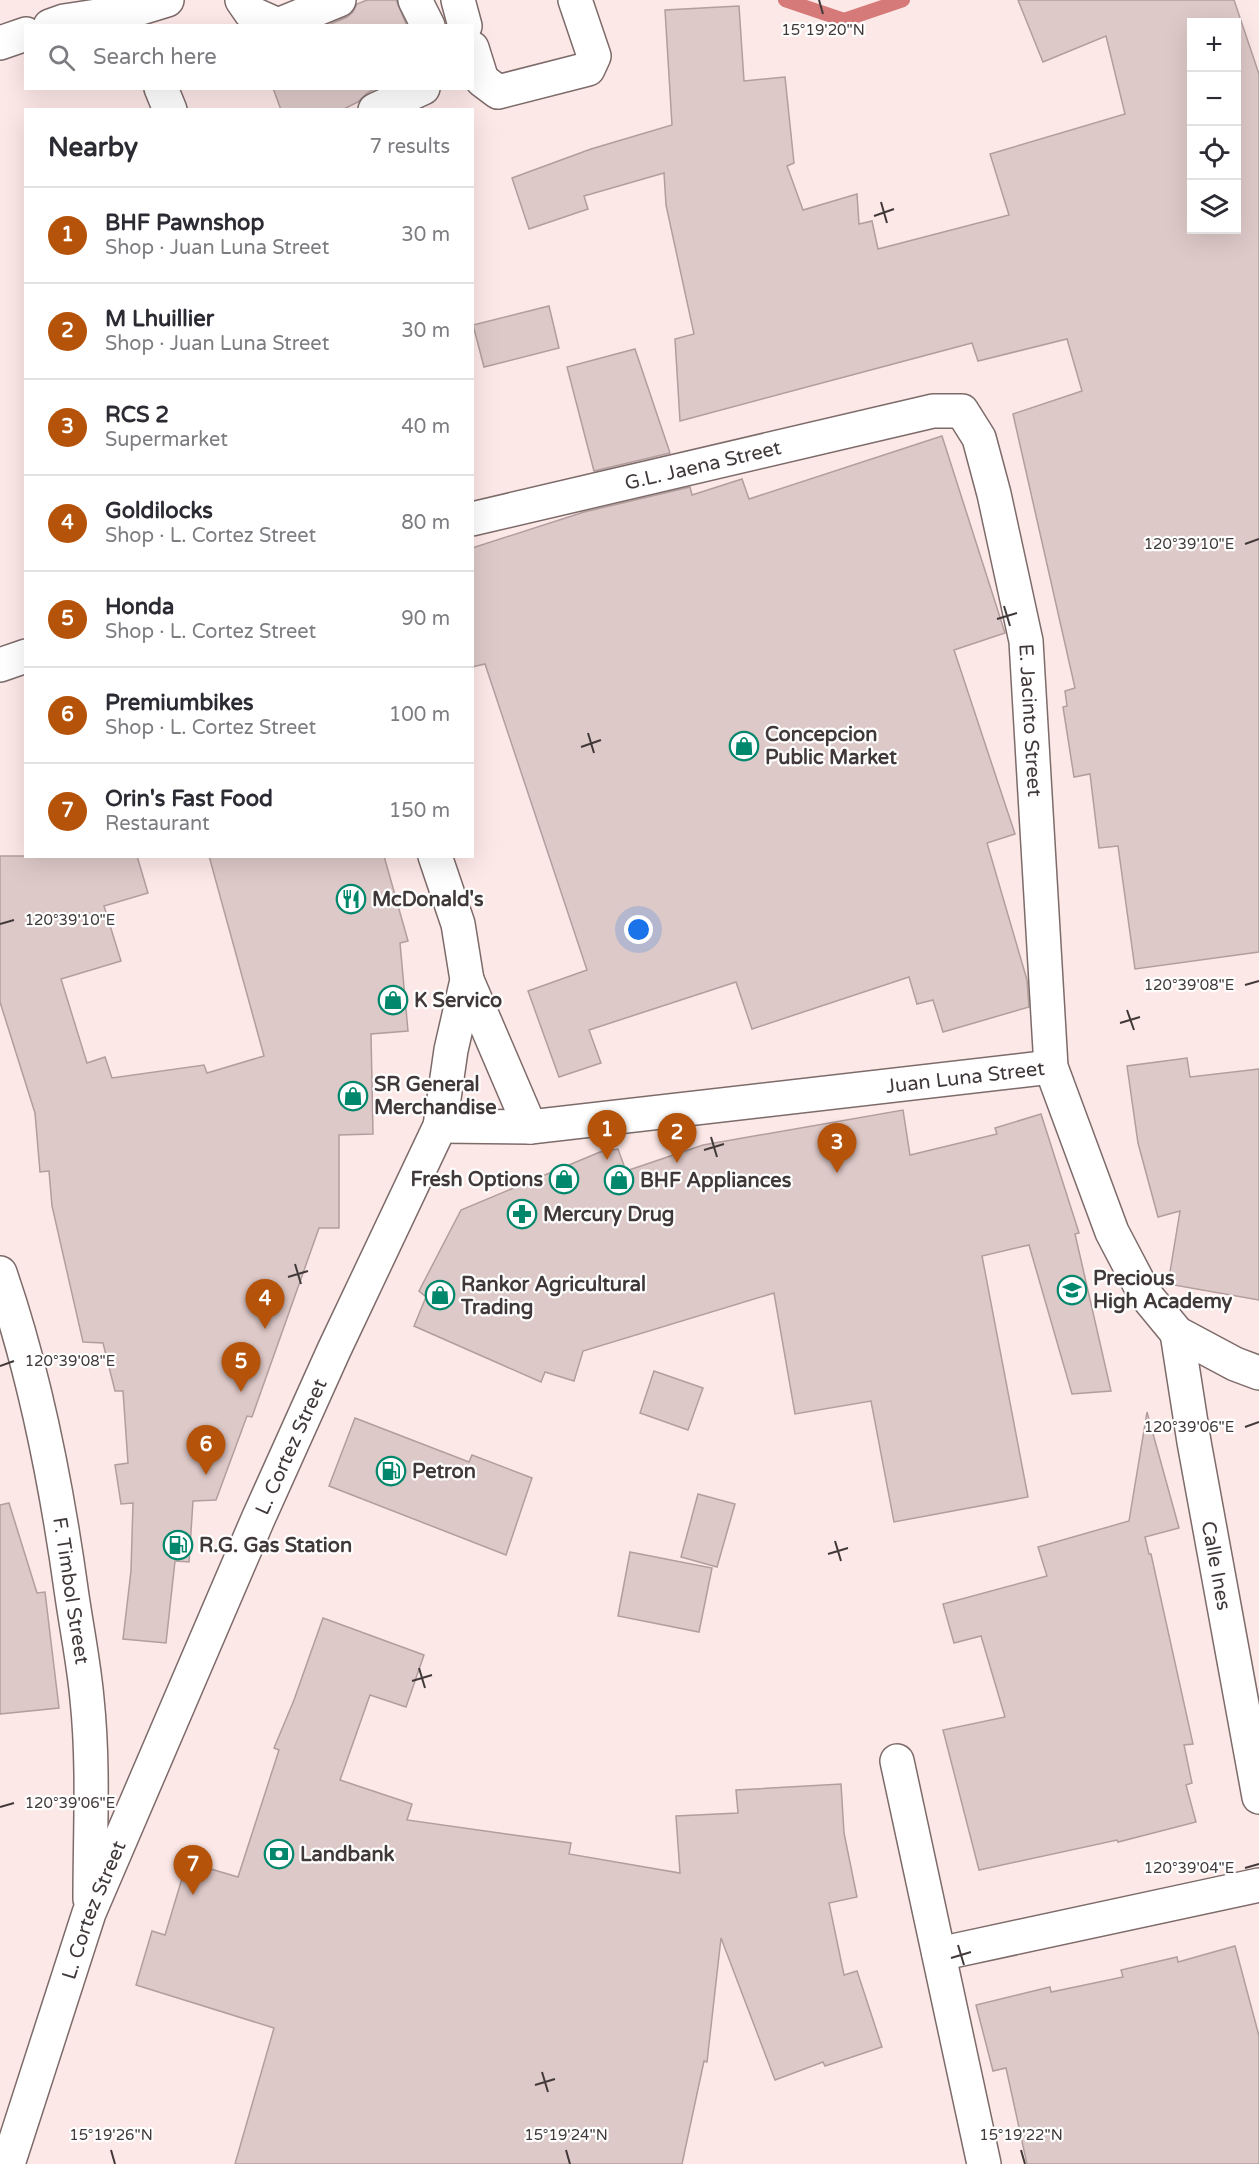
<!DOCTYPE html>
<html lang="en">
<head>
<meta charset="utf-8">
<style>
  body { margin:0; font-family:"Varela Round",sans-serif; background:#f7f7f7; color:#2b2b33 }
  .controls { position:absolute; right:18px; top:18px; display:grid; overflow:hidden; border-radius:0px; box-shadow:0 6px 24px #0002 }
  .controls button { width:54px; height:54px; display:grid; place-items:center; padding:0; border:0; border-bottom:2px solid #e1e1e2; background:#fff; color:#2b2b33; font:30px sans-serif }
  .you { position:absolute; left:639px; top:930px; width:21px; height:21px; margin:-15px; border:4px solid #fff; border-radius:50%; background:#1a73e8; box-shadow:0 0 0 9px #1a73e833 }
  .badge { display:grid; place-items:center; width:39px; height:39px; border-radius:50%; background:#b45309; color:#fff; font-size:20px; font-weight:700 }
  .pin { position:absolute; translate:-50% -50px; filter:drop-shadow(0 2px 3px #0008) }
  .pin::after { content:''; position:absolute; top:32px; width:21px; height:18px; background:inherit; clip-path:polygon(0 0,100% 0,50% 100%) }
  .list { margin:0; padding:0; list-style:none }
  h2 { display:flex; justify-content:space-between; align-items:center; height:78px; margin:0; padding:0 24px; font-size:26px }
  h2 small { font-size:20px; font-weight:400; color:#7c7c81 }
  .list li { display:grid; grid-template-columns:39px 1fr auto; gap:18px; align-items:center; box-sizing:border-box; height:96px; padding:0 24px; border-top:2px solid #e1e1e2 }
  .list b { display:block; font-size:22px; white-space:nowrap }
  .list p { margin:0; font-size:20px; white-space:nowrap; color:#7c7c81 }
  .list em { font-size:20px; font-style:normal; color:#7c7c81 }
  .icon { flex:none; width:33px; height:33px; fill:none; stroke:currentColor; stroke-width:2; stroke-linecap:round; stroke-linejoin:round }
  .map { position:relative; flex:none; width:1259px; height:2164px; overflow:hidden }
  .search { position:absolute; background:#fff; box-shadow:0 6px 24px #0002; left:24px; top:24px; width:450px; height:66px; display:flex; align-items:center; gap:15px; box-sizing:border-box; padding:0 21px; border-radius:0px; color:#7c7c81; font-size:22px }
  .panel { position:absolute; background:#fff; box-shadow:0 6px 24px #0002; left:24px; top:108px; width:450px; height:750px; border-radius:0px }
  .map>svg:first-child { display:block }
  .lines { fill:none; stroke-linecap:round; stroke-linejoin:round }
  .stream { stroke:#d57a78; stroke-width:14 }
  .building { fill:#ddc9c8; stroke:#b19e9d; stroke-width:1.5; fill-rule:evenodd }
  .minor-casing { stroke:#7d6b6a; stroke-width:36 }
  .minor { stroke:#fff; stroke-width:33 }
  .ticks { fill:none; stroke:#413939; stroke-width:2 }
  .labels { text-anchor:middle; stroke-width:4.5; stroke-linejoin:round; paint-order:stroke }
  .street-label { font-size:20px; fill:#413939; stroke:#fff }
  .poi-label { font-size:20px; font-weight:bold; fill:#413939; stroke:#fff; text-anchor:start }
  .ticks-label { font-size:15px; text-anchor:middle; fill:#413939; stroke:#fff; stroke-width:4.5; stroke-linejoin:round; paint-order:stroke }
</style>
</head>
<body>
<div class="map">
<svg width="1259" height="2164" viewBox="0 0 1259 2164">
  <rect width="100%" height="100%" fill="#fce8e6"/>
  <g class="lines">
    <polyline class="stream" points="785,0 844,20 903,0"/>
  </g>
  <g class="building">
    <polygon points="367,0 396,0 407,26 326,26 347,17 353,12 357,4"/>
    <path d="M1018 0H1234L1259 74V952L1135 969 1118 846 1099 848 1090 774 1074 777 1063 707 1067 706 1065 691 1075 688 1013 414 1082 391 1067 339 978 361 972 343 680 421 675 339 694 334 666 205 664 173 584 196 588 209 529 229 512 178 591 149 672 125 665 10 739 6 744 81 785 77 794 163 787 166 803 210 857 194 859 224 872 221 878 249 1009 215 990 154 1125 114 1106 36 1043 62ZM1191 22H1236V230H1191Z"/>
    <polygon points="273,88 377,88 367,93 358,102 342,110 281,110"/>
    <polygon points="549,306 559,348 484,367 473,325"/>
    <polygon points="635,349 670,453 594,471 567,367"/>
    <polygon points="942,436 1005,633 954,650 1015,834 987,843 1027,980 1029,1007 943,1032 933,1000 917,1004 909,977 752,1029 736,982 589,1030 601,1063 559,1077 528,991 587,970 485,664 472,667 472,548 584,512 690,487 692,495 742,479 749,499"/>
    <polygon points="0,856 137,856 148,893 104,906 121,961 61,979 87,1063 105,1057 112,1078 204,1065 207,1073 264,1056 209,856 384,856 408,941 400,943 408,1031 371,1034 373,1134 339,1135 339,1228 319,1228 252,1417 247,1416 216,1500 193,1501 189,1562 175,1561 166,1643 123,1639 131,1571 133,1503 121,1504 115,1465 128,1463 123,1391 115,1391 103,1343 83,1342 52,1206 49,1171 40,1172 35,1113 0,1002"/>
    <polygon points="1187,1058 1190,1077 1259,1069 1259,1300 1168,1284 1180,1211 1158,1217 1138,1143 1127,1066"/>
    <polygon points="903,1110 910,1155 997,1134 995,1128 1041,1114 1079,1233 1075,1234 1111,1391 1072,1394 1029,1245 982,1256 1028,1497 894,1522 871,1401 795,1414 774,1293 583,1351 574,1381 545,1372 541,1382 414,1326 426,1297 419,1291 461,1210 600,1152 618,1149 626,1171 703,1145"/>
    <polygon points="654,1371 703,1388 688,1430 640,1413"/>
    <polygon points="1147,1412 1179,1528 1145,1537 1149,1554 1151,1554 1193,1744 1184,1745 1192,1783 1186,1785 1196,1822 1118,1842 1117,1840 979,1870 943,1730 1005,1717 981,1636 954,1643 943,1604 1047,1576 1038,1547 1129,1521"/>
    <polygon points="355,1418 469,1462 472,1455 532,1478 506,1555 329,1486"/>
    <polygon points="698,1494 735,1504 717,1567 681,1557"/>
    <polygon points="9,1503 37,1593 45,1592 59,1708 0,1714 0,1505"/>
    <polygon points="630,1552 712,1568 699,1632 618,1616"/>
    <polygon points="323,1618 424,1655 406,1707 370,1695 340,1780 412,1804 407,1820 571,1843 569,1854 680,1873 676,1816 738,1813 736,1790 841,1784 844,1833 857,1897 829,1903 844,1975 857,1971 882,2047 825,2066 823,2062 775,2080 721,1938 707,2062 704,2061 682,2164 235,2164 274,2028 136,1985 152,1931 165,1935 187,1862 238,1877 279,1750 274,1748 294,1700"/>
    <polygon points="1235,1946 1259,2036 1259,2164 1027,2164 1006,2068 993,2071 976,2005 1050,1987 1051,1992 1123,1977 1121,1970 1177,1957 1178,1962"/>
  </g>
  <g class="lines">
    <g class="minor-casing">
      <g id="minor">
        <polyline points="242,0 251,13 278,25 339,0"/>
        <polyline points="415,0 428,26"/>
        <polyline points="458,0 465,26"/>
        <polyline points="50,26 64,21 131,11 167,0"/>
        <polyline points="0,43 26,34"/>
        <polyline points="472,48 482,80 498,92 588,69 594,56 575,0"/>
        <polyline points="161,88 170,110"/>
        <polyline points="375,110 423,88"/>
        <path id="s1" d="M472 519 933 411H962L979 438 994 494 1026 641 1051 1067 1112 1232 1144 1293 1177 1333 1235 1364 1259 1373"/>
        <polyline points="0,665 26,656"/>
        <polyline points="467,980 530,1127"/>
        <path id="s2" d="M440 1126 530 1127 1051 1067"/>
        <path id="s3" d="M0 1273C36 1377 57 1487 72 1596 77 1630 84 1665 87 1699 94 1765 90 1833 90 1899"/>
        <path id="s4" d="M1177 1333 1194 1442 1259 1797"/>
        <polyline points="897,1761 984,2164"/>
        <polyline points="939,1954 1259,1885"/>
        <path id="s5" d="M8 2164 89 1913 258 1519 334 1350 440 1126 451 1050 467 980 458 924 435 856"/>
      </g>
    </g>
    <use href="#minor" class="minor"/>
  </g>
  <path class="ticks" d="M819 0 823 14M881 202 887 223M874 216 894 209M1245 544 1259 539M1004 606 1010 626M997 619 1017 613M588 733 594 753M581 747 601 740M0 924 14 920M1245 985 1259 981M1127 1010 1134 1030M1120 1023 1140 1017M711 1137 717 1157M704 1150 724 1144M295 1264 301 1284M288 1277 308 1271M0 1366 14 1361M1245 1427 1259 1422M835 1541 841 1561M828 1554 848 1548M419 1668 425 1688M412 1681 432 1675M0 1807 14 1803M1245 1868 1259 1864M958 1945 964 1965M951 1958 971 1952M542 2072 548 2092M535 2085 555 2079M111 2150 115 2164M566 2150 570 2164M1021 2150 1025 2164"/>
  <defs>
    <g id="shop-ring" transform="scale(1.5)"><circle r="9.5" fill="#fff" stroke="#00876c" stroke-width="1.5"/><path d="M-5-2.5h2.3a2.7 3.5 0 0 1 5.4 0H5L5.5 6h-11ZM-1.5-2.5h3a1.5 2.3 0 0 0-3 0Z" fill="#00876c"/></g>
    <g id="restaurant-ring" transform="scale(1.5)"><circle r="9.5" fill="#fff" stroke="#00876c" stroke-width="1.5"/><path d="M-5-6h1v4h1v-4h1v4h1v-4h1v5L-1.5 .5V6h-2V.5L-5-1ZM5-6V6H3V1.5H1.5Q1.5-4 5-6Z" fill="#00876c"/></g>
    <g id="pharmacy-ring" transform="scale(1.5)"><circle r="9.5" fill="#fff" stroke="#00876c" stroke-width="1.5"/><path d="M-2-6h4v4h4v4h-4v4h-4v-4h-4v-4h4Z" fill="#00876c"/></g>
    <g id="school-ring" transform="scale(1.5)"><circle r="9.5" fill="#fff" stroke="#00876c" stroke-width="1.5"/><path d="M0-5L7-2L0 1L-7-2ZM-4 1L0 2.5L4 1V4Q0 6-4 4Z" fill="#00876c"/></g>
    <g id="fuel-ring" transform="scale(1.5)"><circle r="9.5" fill="#fff" stroke="#00876c" stroke-width="1.5"/><path d="M-5.5-6h7V0h2V4h1.3V-2.5L3-4.5l.8-.8L6-3V5H2.5V1h-1V6h-7ZM-4.2-4.7v3.2H.2V-4.7Z" fill="#00876c"/></g>
    <g id="bank-ring" transform="scale(1.5)"><circle r="9.5" fill="#fff" stroke="#00876c" stroke-width="1.5"/><path d="M-6-4H6V4H-6ZM0-2.3a2.3 2.3 0 1 0 0 4.6a2.3 2.3 0 1 0 0-4.6Z" fill="#00876c"/></g>
  </defs>
  <g fill-rule="evenodd">
    <use href="#shop-ring" x="744" y="746"/>
    <use href="#restaurant-ring" x="351" y="899"/>
    <use href="#shop-ring" x="393" y="1000"/>
    <use href="#shop-ring" x="353" y="1096"/>
    <use href="#shop-ring" x="564" y="1179"/>
    <use href="#shop-ring" x="619" y="1180"/>
    <use href="#pharmacy-ring" x="522" y="1214"/>
    <use href="#school-ring" x="1072" y="1290"/>
    <use href="#shop-ring" x="440" y="1295"/>
    <use href="#fuel-ring" x="391" y="1471"/>
    <use href="#fuel-ring" x="178" y="1545"/>
    <use href="#bank-ring" x="279" y="1854"/>
  </g>
  <g class="labels">
    <g class="street-label">
      <text dy="7" stroke="none"><textPath href="#s1" startOffset="237">G.L. Jaena Street</textPath></text>
      <text dy="7" stroke="none"><textPath href="#s1" startOffset="822">E. Jacinto Street</textPath></text>
      <text dy="7" stroke="none"><textPath href="#s2" startOffset="528">Juan Luna Street</textPath></text>
      <text dy="7" stroke="none"><textPath href="#s5" startOffset="772">L. Cortez Street</textPath></text>
      <text dy="7" stroke="none"><textPath href="#s4" startOffset="236">Calle Ines</textPath></text>
      <text dy="7" stroke="none"><textPath href="#s3" startOffset="326">F. Timbol Street</textPath></text>
      <text dy="7" stroke="none"><textPath href="#s5" startOffset="268">L. Cortez Street</textPath></text>
    </g>
    <g class="poi-label">
      <text x="765" y="741">Concepcion<tspan x="765" dy="23">Public Market</tspan></text>
      <text x="372" y="906">McDonald's</text>
      <text x="414" y="1007">K Servico</text>
      <text x="374" y="1091">SR General<tspan x="374" dy="23">Merchandise</tspan></text>
      <text x="543" y="1186" text-anchor="end">Fresh Options</text>
      <text x="640" y="1187">BHF Appliances</text>
      <text x="543" y="1221">Mercury Drug</text>
      <text x="1093" y="1285">Precious<tspan x="1093" dy="23">High Academy</tspan></text>
      <text x="461" y="1291">Rankor Agricultural<tspan x="461" dy="23">Trading</tspan></text>
      <text x="412" y="1478">Petron</text>
      <text x="199" y="1552">R.G. Gas Station</text>
      <text x="300" y="1861">Landbank</text>
    </g>
  </g>
  <g class="ticks-label">
    <text x="823" y="35">15°19'20"N</text>
    <text x="1189" y="549">120°39'10"E</text>
    <text x="70" y="925">120°39'10"E</text>
    <text x="1189" y="990">120°39'08"E</text>
    <text x="70" y="1366">120°39'08"E</text>
    <text x="1189" y="1432">120°39'06"E</text>
    <text x="70" y="1808">120°39'06"E</text>
    <text x="1189" y="1873">120°39'04"E</text>
    <text x="111" y="2140">15°19'26"N</text>
    <text x="566" y="2140">15°19'24"N</text>
    <text x="1021" y="2140">15°19'22"N</text>
  </g>
</svg>
<div class="controls">
<button>+</button>
<button>−</button>
<button><svg class="icon" aria-label="locate" viewBox="0 0 24 24"><circle cx="12" cy="12" r="6"/><path d="M12 2v4M12 18v4M2 12h4M18 12h4"/></svg></button>
<button><svg class="icon" aria-label="layers" viewBox="0 0 24 24"><path d="M12 4l9 5-9 5-9-5zM3 14l9 5 9-5"/></svg></button>
</div>
<div class="you"></div>
<div class="pin badge" style="left:607px;top:1160px">1</div>
<div class="pin badge" style="left:677px;top:1163px">2</div>
<div class="pin badge" style="left:837px;top:1173px">3</div>
<div class="pin badge" style="left:265px;top:1329px">4</div>
<div class="pin badge" style="left:241px;top:1392px">5</div>
<div class="pin badge" style="left:206px;top:1475px">6</div>
<div class="pin badge" style="left:193px;top:1895px">7</div>
<div class="search"><svg class="icon" aria-label="search" viewBox="0 0 24 24"><circle cx="10" cy="10" r="6"/><path d="M15 15l6 6"/></svg>Search here</div>
<section class="panel">
<h2>Nearby<small>7 results</small></h2>
<ul class="list">
<li><span class="badge">1</span><div><b>BHF Pawnshop</b><p>Shop · Juan Luna Street</p></div><em>30 m</em></li>
<li><span class="badge">2</span><div><b>M Lhuillier</b><p>Shop · Juan Luna Street</p></div><em>30 m</em></li>
<li><span class="badge">3</span><div><b>RCS 2</b><p>Supermarket</p></div><em>40 m</em></li>
<li><span class="badge">4</span><div><b>Goldilocks</b><p>Shop · L. Cortez Street</p></div><em>80 m</em></li>
<li><span class="badge">5</span><div><b>Honda</b><p>Shop · L. Cortez Street</p></div><em>90 m</em></li>
<li><span class="badge">6</span><div><b>Premiumbikes</b><p>Shop · L. Cortez Street</p></div><em>100 m</em></li>
<li><span class="badge">7</span><div><b>Orin's Fast Food</b><p>Restaurant</p></div><em>150 m</em></li>
</ul>
</section>
</div>
</body>
</html>
